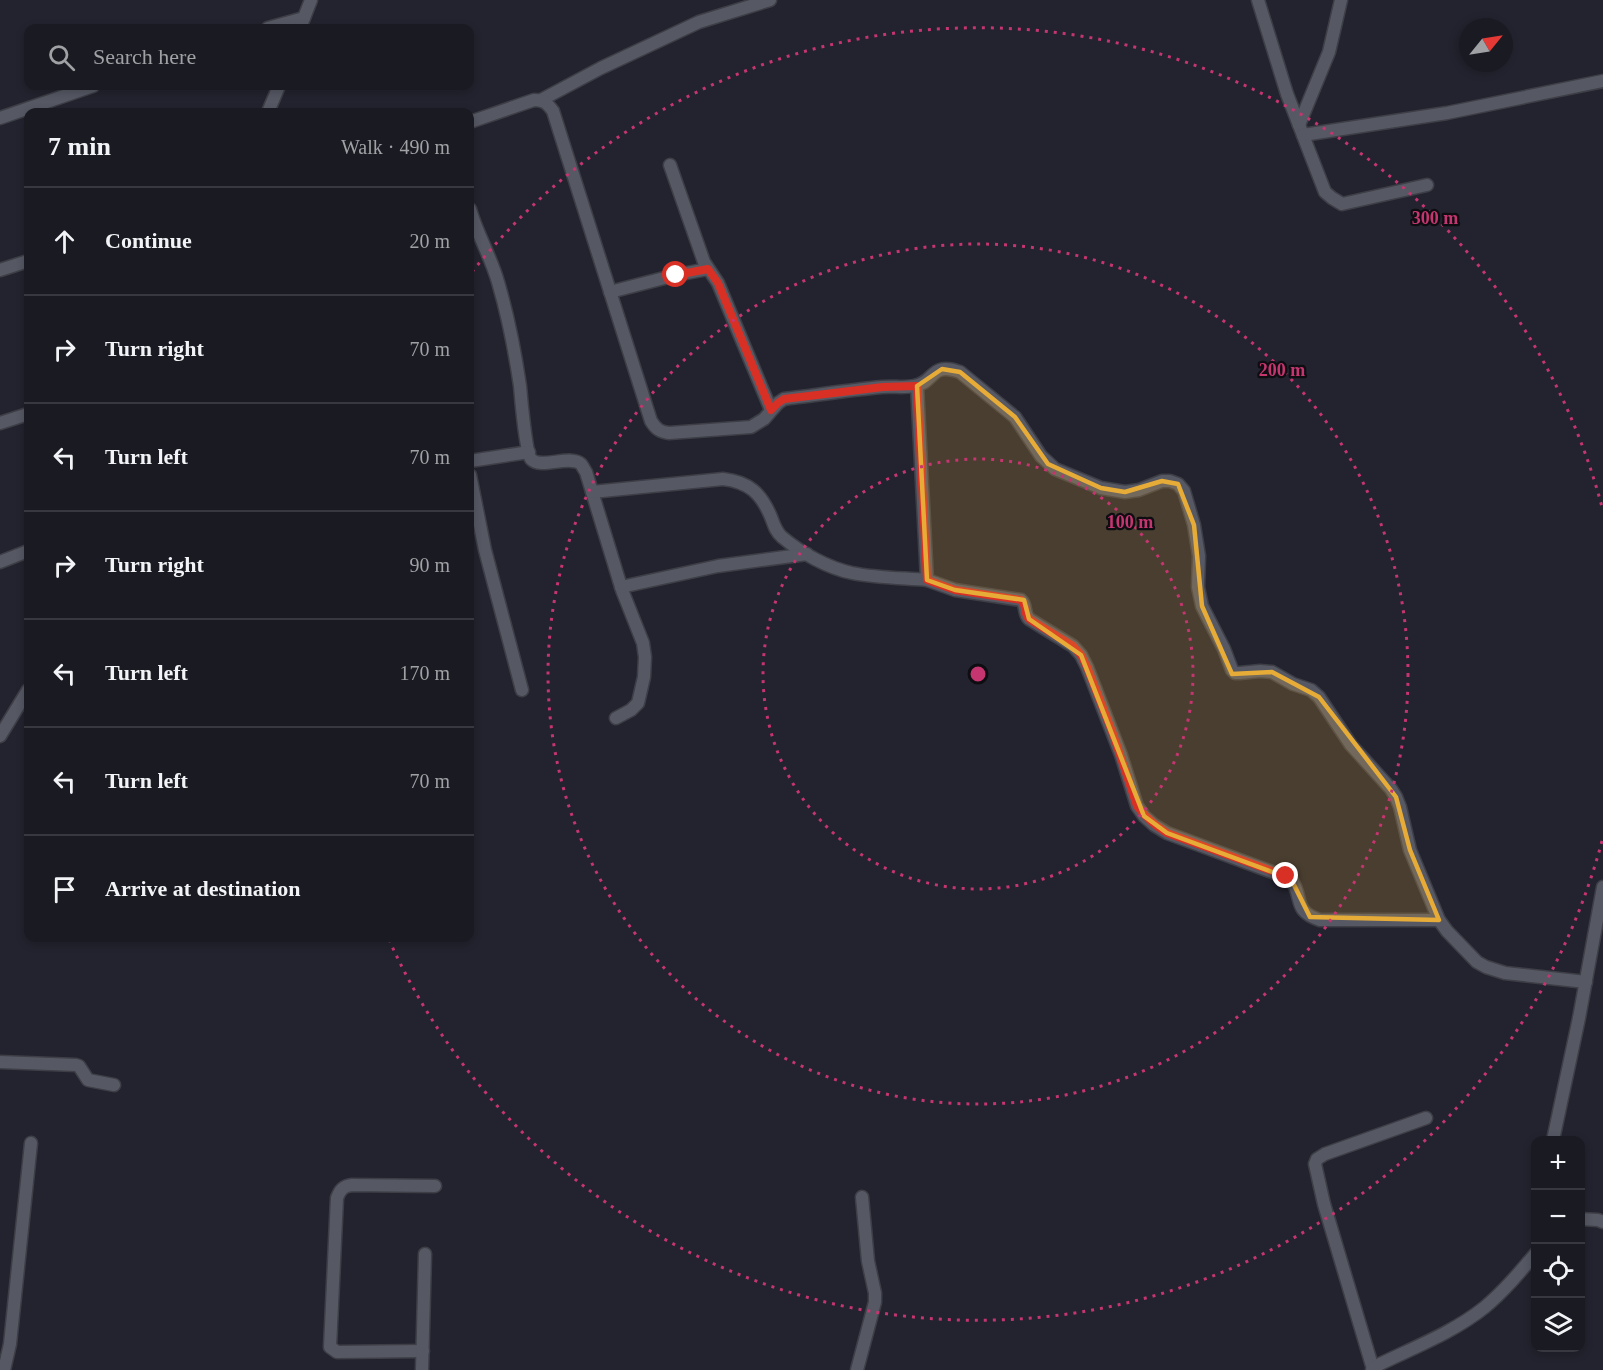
<!DOCTYPE html>
<html lang="en">
<head>
<meta charset="utf-8">
<style>
  body { margin:0; font-family:"Times New Roman",serif; background:#27272f; color:#f1f3f6 }
  .controls { position:absolute; right:18px; bottom:18px; display:grid; overflow:hidden; border-radius:12px; box-shadow:0 3px 9px #0003 }
  .controls button { width:54px; height:54px; display:grid; place-items:center; padding:0; border:0; border-bottom:2px solid #383840; background:#1a1a22; color:#f1f3f6; font:30px sans-serif }
  .compass { position:absolute; left:1459px; top:18px; width:54px; height:54px; border-radius:50%; background:#1a1a22; box-shadow:0 3px 9px #0003; rotate:60deg }
  .stop { position:absolute; width:18px; height:18px; margin:-14px; border:4px solid #d93025; border-radius:50%; background:#fff }
  .stop.end { background:#d93025; border-color:#fff; box-shadow:0 2px 6px #0008 }
  .list { margin:0; padding:0; list-style:none }
  h2 { display:flex; justify-content:space-between; align-items:center; height:78px; margin:0; padding:0 24px; font-size:26px }
  h2 small { font-size:20px; font-weight:400; color:#9fa1a5 }
  .list li { display:grid; grid-template-columns:39px 1fr auto; gap:18px; align-items:center; box-sizing:border-box; height:108px; padding:0 24px; border-top:2px solid #383840 }
  .list b { display:block; font-size:22px; white-space:nowrap }
  .list em { font-size:20px; font-style:normal; color:#9fa1a5 }
  .icon { flex:none; width:33px; height:33px; fill:none; stroke:currentColor; stroke-width:2; stroke-linecap:round; stroke-linejoin:round }
  .map { position:relative; flex:none; width:1603px; height:1370px; overflow:hidden }
  .search { position:absolute; background:#1a1a22; box-shadow:0 3px 9px #0003; left:24px; top:24px; width:450px; height:66px; display:flex; align-items:center; gap:15px; box-sizing:border-box; padding:0 21px; border-radius:12px; color:#9fa1a5; font-size:22px }
  .panel { position:absolute; background:#1a1a22; box-shadow:0 3px 9px #0003; left:24px; top:108px; width:450px; height:834px; border-radius:12px }
  .map>svg:first-child { display:block }
  .lines { fill:none; stroke-linecap:round; stroke-linejoin:round }
  .street-casing { stroke:#3d3e46; stroke-width:15 }
  .street { stroke:#565864; stroke-width:12 }
  .route { stroke:#d93025; stroke-width:8 }
  .marked { fill:#e7ac37; fill-opacity:0.2; stroke:#e7ac37; stroke-width:4.5; stroke-linejoin:round }
  .ring { fill:none; stroke:#c5356f; stroke-width:3; stroke-dasharray:3 6 }
  .centre { fill:#c5356f; stroke:#0d0d12; stroke-width:3 }
  .ring-label { font-size:18px; text-anchor:middle; font-weight:bold; fill:#c5356f; stroke:#0d0d12; stroke-width:4.5; stroke-linejoin:round; paint-order:stroke }
</style>
</head>
<body>
<div class="map">
<svg width="1603" height="1370" viewBox="0 0 1603 1370">
  <rect width="100%" height="100%" fill="#22232e"/>
  <g class="lines">
    <g class="street-casing">
      <g id="street">
        <polyline points="1258,0 1287,94 1325,192 1332,198 1342,204 1427,185"/>
        <polyline points="268,28 304,18"/>
        <polyline points="300,28 311,0"/>
        <polyline points="541,100 601,68 699,22 770,0"/>
        <polyline points="268,112 279,86"/>
        <polyline points="0,118 93,86"/>
        <path d="M470 122 534 100C544 100 547 103 553 111L651 421C656 429 660 432 669 433L751 427 764 419 778 403 784 399C817 395 849 390 882 387 892 386 904 388 914 386 935 383 930 361 960 372L1015 417 1041 456 1055 469 1101 488 1125 492 1139 490 1162 481H1170L1178 484 1184 491 1194 525 1199 556 1198 587 1202 606 1224 649 1232 670 1235 673H1240L1260 671 1272 672 1293 684 1311 690 1319 697 1351 745 1391 789 1396 797 1400 807 1410 850 1439 920 1447 931 1477 962 1486 967 1505 973 1586 982"/>
        <polyline points="1299,125 1329,52 1341,0"/>
        <polyline points="1303,135 1447,113 1603,81"/>
        <polyline points="670,165 704,262 718,283 771,410"/>
        <path d="M470 209C477 234 491 257 498 282 508 316 515 352 520 386 521 398 526 453 531 459 541 470 569 454 581 464 582 465 585 471 586 472L622 590 643 643 645 657 644 677 638 703 631 710 616 718"/>
        <polyline points="0,270 28,261"/>
        <polyline points="610,292 676,275 708,269"/>
        <polyline points="0,423 28,414"/>
        <polyline points="470,461 529,452"/>
        <polyline points="470,475 485,550 522,690"/>
        <path d="M592 492 723 479C749 482 761 493 771 517 774 525 776 532 782 537 801 553 828 568 852 573 877 578 902 578 927 580L917 386"/>
        <polyline points="0,562 28,551"/>
        <path d="M927 580 955 590 1021 600C1027 605 1023 613 1029 619L1073 646 1081 655 1087 667 1121 755 1137 806 1144 816 1154 825 1167 833 1291 879C1304 898 1292 911 1320 920H1439"/>
        <polyline points="621,587 718,566 807,554"/>
        <polyline points="0,736 28,690"/>
        <polyline points="0,1062 76,1065 79,1066 88,1080 114,1085"/>
        <polyline points="1553,1140 1579,1018 1603,887"/>
        <polyline points="1580,1219 1598,1220 1603,1222"/>
        <path d="M423 1351 337 1352 330 1347 337 1198C340 1190 343 1186 352 1185L435 1186"/>
        <polyline points="1373,1369 1324,1204 1315,1164 1317,1159 1325,1154 1426,1118"/>
        <polyline points="4,1370 10,1344 31,1143"/>
        <polyline points="422,1370 425,1254"/>
        <polyline points="857,1370 875,1302 875,1293 868,1261 862,1197"/>
        <path d="M1372 1370 1380 1364C1415 1347 1454 1332 1485 1307 1504 1291 1520 1272 1536 1253"/>
      </g>
    </g>
    <use href="#street" class="street"/>
  </g>
  <g class="lines">
    <path class="route" d="M676 275 708 269 718 283 771 410 778 403 784 399 883 387 917 386 927 580 955 590 1021 600C1027 605 1023 613 1029 619L1073 646 1081 655 1087 667 1113 734 1137 806C1146 818 1154 825 1167 833L1286 876"/>
  </g>
  <path class="marked" d="M942 369 960 372 1015 417 1048 464 1101 488 1125 492 1162 481 1178 484 1194 525 1202 606 1232 674 1272 672 1319 697 1396 797 1410 850 1439 920 1310 917 1291 879 1167 833 1144 816 1081 655 1029 619 1024 600 955 590 927 580 917 386Z"/>
  <g class="ring">
    <circle cx="978" cy="674" r="215"/>
    <circle cx="978" cy="674" r="430"/>
    <path d="M1602 841A646 646 0 0 1 390 942M472 272A646 646 0 0 1 1602 507"/>
  </g>
  <circle cx="978" cy="674" r="9" class="centre"/>
  <g class="ring-label">
    <text x="1435" y="224">300 m</text>
    <text x="1282" y="376">200 m</text>
    <text x="1130" y="528">100 m</text>
  </g>
</svg>
<div class="controls">
<button>+</button>
<button>−</button>
<button><svg class="icon" aria-label="locate" viewBox="0 0 24 24"><circle cx="12" cy="12" r="6"/><path d="M12 2v4M12 18v4M2 12h4M18 12h4"/></svg></button>
<button><svg class="icon" aria-label="layers" viewBox="0 0 24 24"><path d="M12 4l9 5-9 5-9-5zM3 14l9 5 9-5"/></svg></button>
</div>
<svg class="compass" viewBox="-18 -18 36 36"><path d="M0-13l5 13h-10z" fill="#e53935"/><path d="M0 13l5-13h-10z" fill="#9fa1a5"/></svg>
<div class="stop" style="left:676px;top:275px"></div>
<div class="stop end" style="left:1286px;top:876px"></div>
<div class="search"><svg class="icon" aria-label="search" viewBox="0 0 24 24"><circle cx="10" cy="10" r="6"/><path d="M15 15l6 6"/></svg>Search here</div>
<section class="panel">
<h2>7 min<small>Walk · 490 m</small></h2>
<ul class="list">
<li><svg class="icon" aria-label="ahead" viewBox="0 0 24 24"><path d="M12 20V5M6 11l6-6 6 6"/></svg><div><b>Continue</b></div><em>20 m</em></li>
<li><svg class="icon" aria-label="right" viewBox="0 0 24 24"><path d="M7 20v-9h11M14 6l5 5-5 5"/></svg><div><b>Turn right</b></div><em>70 m</em></li>
<li><svg class="icon" aria-label="left" viewBox="0 0 24 24"><path d="M17 20v-9H6M10 6l-5 5 5 5"/></svg><div><b>Turn left</b></div><em>70 m</em></li>
<li><svg class="icon" aria-label="right" viewBox="0 0 24 24"><path d="M7 20v-9h11M14 6l5 5-5 5"/></svg><div><b>Turn right</b></div><em>90 m</em></li>
<li><svg class="icon" aria-label="left" viewBox="0 0 24 24"><path d="M17 20v-9H6M10 6l-5 5 5 5"/></svg><div><b>Turn left</b></div><em>170 m</em></li>
<li><svg class="icon" aria-label="left" viewBox="0 0 24 24"><path d="M17 20v-9H6M10 6l-5 5 5 5"/></svg><div><b>Turn left</b></div><em>70 m</em></li>
<li><svg class="icon" aria-label="arrive" viewBox="0 0 24 24"><path d="M6 21V4h12l-3 4 3 4H6"/></svg><div><b>Arrive at destination</b></div></li>
</ul>
</section>
</div>
</body>
</html>
